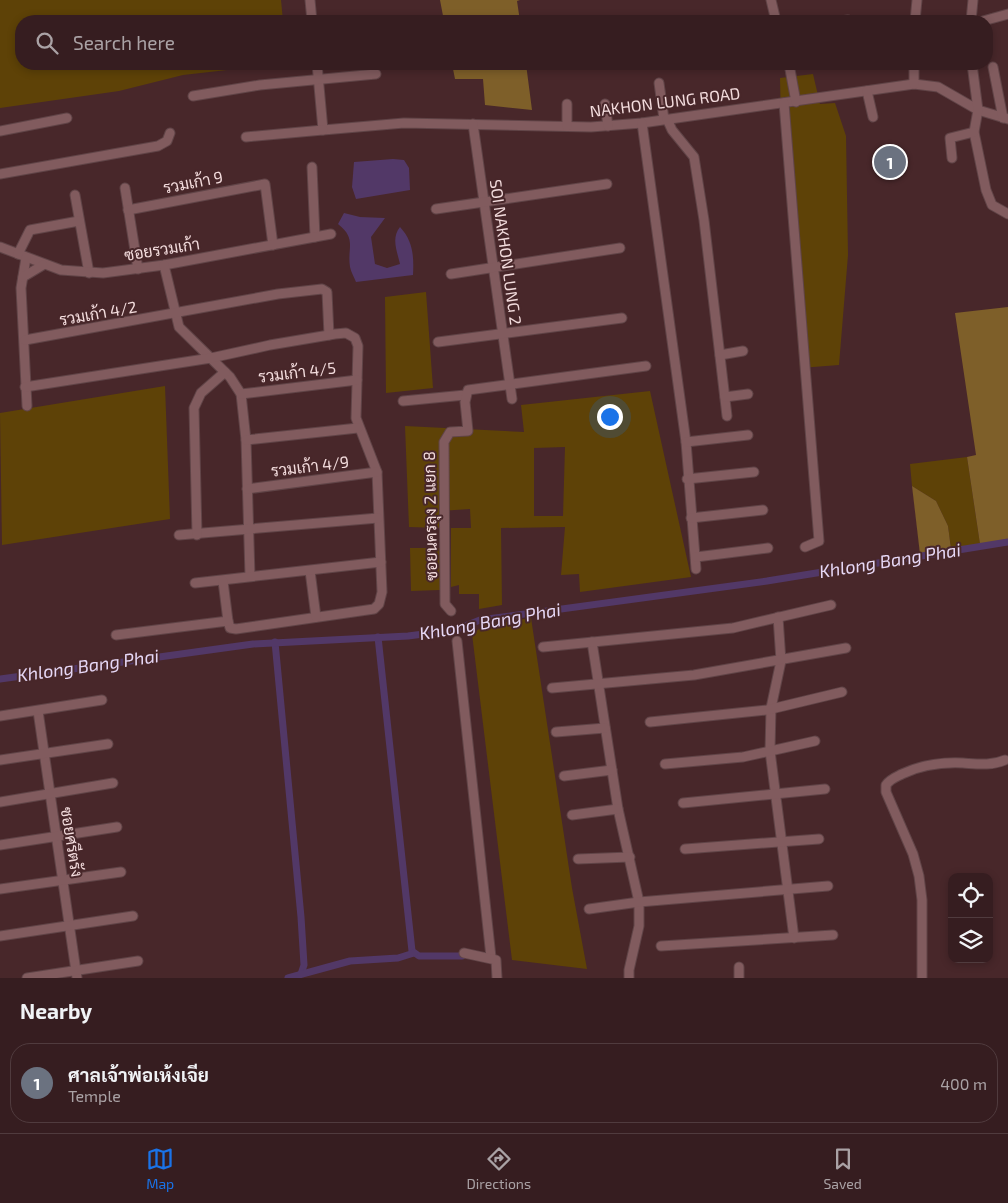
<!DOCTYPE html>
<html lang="en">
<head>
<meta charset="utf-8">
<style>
  body { margin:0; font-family:"Exo 2",Sarabun,sans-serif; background:#3d2629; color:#f1f3f6 }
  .controls { position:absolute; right:15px; bottom:15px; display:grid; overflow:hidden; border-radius:10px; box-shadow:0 2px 8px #0003 }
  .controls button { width:45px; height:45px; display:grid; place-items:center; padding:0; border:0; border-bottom:1px solid #503b3e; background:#361d20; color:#f1f3f6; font:25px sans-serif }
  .you { position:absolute; left:609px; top:416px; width:18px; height:18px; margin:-12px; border:4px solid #fff; border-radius:50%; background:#1a73e8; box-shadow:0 0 0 8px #1a73e833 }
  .badge { display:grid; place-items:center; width:32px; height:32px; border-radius:50%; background:#1a73e8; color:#fff; font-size:16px; font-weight:700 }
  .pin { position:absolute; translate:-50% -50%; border:2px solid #fff; box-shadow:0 1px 5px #0006 }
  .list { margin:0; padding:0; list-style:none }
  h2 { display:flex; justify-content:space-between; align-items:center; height:65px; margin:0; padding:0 20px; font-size:21px }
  h2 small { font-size:16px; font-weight:400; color:#aaa2a5 }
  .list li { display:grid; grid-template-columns:32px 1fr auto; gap:15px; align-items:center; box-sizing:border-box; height:80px; margin:0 10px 10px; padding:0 10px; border:1px solid #503b3e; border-radius:20px }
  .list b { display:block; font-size:19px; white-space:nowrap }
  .list p { margin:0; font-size:16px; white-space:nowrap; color:#aaa2a5 }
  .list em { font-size:16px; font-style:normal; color:#aaa2a5 }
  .icon { flex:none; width:28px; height:28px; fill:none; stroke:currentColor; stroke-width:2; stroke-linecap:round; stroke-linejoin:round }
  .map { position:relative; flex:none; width:1008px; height:978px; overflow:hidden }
  .search { position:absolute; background:#361d20; box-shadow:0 2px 8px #0003; left:15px; right:15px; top:15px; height:55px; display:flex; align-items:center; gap:12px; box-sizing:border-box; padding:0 18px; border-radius:20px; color:#aaa2a5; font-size:19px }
  .sheet { height:155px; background:#361d20 }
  nav { display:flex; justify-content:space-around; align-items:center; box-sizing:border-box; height:70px; border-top:1px solid #503b3e; background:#361d20; font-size:14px; color:#aaa2a5 }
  nav a { display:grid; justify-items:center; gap:2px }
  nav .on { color:#1a73e8 }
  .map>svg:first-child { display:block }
  .green { fill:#5e4207; fill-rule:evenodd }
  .forest { fill:#7e5f29 }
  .water { fill:#523867 }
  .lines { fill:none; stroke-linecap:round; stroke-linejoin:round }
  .canal { stroke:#523867; stroke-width:7 }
  .minor-casing { stroke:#604447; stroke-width:11 }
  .minor { stroke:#815b5e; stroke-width:9 }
  .labels { text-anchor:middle; stroke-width:4; stroke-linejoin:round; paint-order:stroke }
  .street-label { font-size:16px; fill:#f3dcdd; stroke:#48272a }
  .water-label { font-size:18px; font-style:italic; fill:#e6d7f5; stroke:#48272a }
</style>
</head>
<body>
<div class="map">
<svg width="1008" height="978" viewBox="0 0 1008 978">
  <rect width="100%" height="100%" fill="#48272a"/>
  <g class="green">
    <polygon points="0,0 281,0 283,21 21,21 21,64 279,64 183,75 119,91 0,108"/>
    <polygon points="813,74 820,104 835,103 846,136 848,255 839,365 800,368 781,123 780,78"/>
    <polygon points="426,292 433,388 386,393 385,297"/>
    <polygon points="165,386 170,519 2,545 0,413"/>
    <path d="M650 391 691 577 580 592 579 574 561 575 565 527 501 528 502 605 479 609V594H459V585L451 587V528H471L470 509 440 511 441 528 409 527 405 426 524 432 521 405ZM565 447 563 516H534V448Z"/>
    <polygon points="967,457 980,544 951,549 948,526 936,501 912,486 910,464"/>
    <polygon points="410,548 441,548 440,590 411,591"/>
    <polygon points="531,618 572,888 587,969 512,960 472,634 485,625"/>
  </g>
  <g class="forest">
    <polygon points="440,0 520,0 517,1 520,21 444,21"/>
    <polygon points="452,64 526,64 532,110 485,105 483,79 455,79"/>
    <polygon points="1008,307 1008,539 980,544 967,457 976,455 955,313"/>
    <polygon points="912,486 936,501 948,526 951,549 920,554"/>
  </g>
  <g class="water">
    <polygon points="393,159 404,160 409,168 410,190 356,199 352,187 354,162"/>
    <path d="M344 213 360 217 385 218 371 237 375 264 387 268 400 264C397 251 391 238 400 227 413 241 414 256 413 275L356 282C354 277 351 272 350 267 347 247 357 239 338 224Z"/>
  </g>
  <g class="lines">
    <g class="canal">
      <polyline points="378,637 412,951 419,956 462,956"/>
      <polyline points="275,642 301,917 304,965 301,974"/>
      <polyline points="0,679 253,644 408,636 455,630 480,620 767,581 1008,542"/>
      <polyline points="288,978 350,961 398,958 414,953"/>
    </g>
    <g class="minor-casing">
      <g id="minor">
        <polyline points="310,0 312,21"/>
        <polyline points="771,0 776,21"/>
        <polyline points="840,21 848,20"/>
        <polyline points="915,21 917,0"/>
        <polyline points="971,21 973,0"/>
        <polyline points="983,21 1008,14"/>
        <polyline points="317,64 323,130 404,123 591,127 642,123 914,84 938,87 978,110 1008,119"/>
        <polyline points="789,64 796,102"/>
        <polyline points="914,64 914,84"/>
        <polyline points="972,64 978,110 974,132 986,190 992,205 1008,214"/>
        <polyline points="993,67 1003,118"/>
        <polyline points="659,83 664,119"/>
        <polyline points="867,91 873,117"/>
        <polyline points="193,96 260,85 376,74"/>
        <polyline points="784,103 819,541 805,547"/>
        <polyline points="567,104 567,126"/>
        <polyline points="605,104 608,126"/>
        <polyline points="667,119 672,130 694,157 704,220 727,416"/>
        <polyline points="642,123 686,442 696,569"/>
        <polyline points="473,124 512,399"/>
        <polyline points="0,131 67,118"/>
        <polyline points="246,137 323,130"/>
        <polyline points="952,158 950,138 974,132"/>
        <polyline points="312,167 315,237"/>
        <polyline points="0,174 158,146 167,141 170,133"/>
        <polyline points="125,188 138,269"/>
        <polyline points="75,195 89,273"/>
        <polyline points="436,209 607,184"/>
        <polyline points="128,210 265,184 273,245"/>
        <polyline points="0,247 61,270 103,273 164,265 331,234"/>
        <polyline points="18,254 30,230 79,221"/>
        <polyline points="26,258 21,288 27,406"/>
        <polyline points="164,265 179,327 230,377 241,394 246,440 250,576"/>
        <polyline points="451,274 620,248"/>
        <polyline points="23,277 43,265"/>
        <polyline points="25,340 278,294 322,289 327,292 329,335"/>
        <polyline points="438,342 622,318"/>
        <polyline points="720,355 743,351"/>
        <polyline points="25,387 211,358 270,345 335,334 346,333 355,338 358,346 356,418 377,472 382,592 379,604 374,609 236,629 230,628 228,621"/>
        <polyline points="241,394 357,380"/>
        <polyline points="725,397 748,394"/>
        <polyline points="403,401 465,395"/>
        <polyline points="246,440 358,428"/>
        <polyline points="686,442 748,435"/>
        <polyline points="687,479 754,472"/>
        <polyline points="247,489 377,472"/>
        <polyline points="691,518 763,510"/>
        <polyline points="179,535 378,518"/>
        <polyline points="197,535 194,408 201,393 225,372"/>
        <polyline points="696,557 768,548"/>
        <polyline points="310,571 316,617"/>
        <polyline points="195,583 381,562"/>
        <polyline points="451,611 445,604 444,442 450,432 468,431 465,402 468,390 646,366"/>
        <polyline points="778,617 781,661 771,708 770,751 794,938"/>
        <polyline points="116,635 228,621 223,581"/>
        <polyline points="457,641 491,957"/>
        <polyline points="592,642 618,809 639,902 639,926 629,970 629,978"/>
        <polyline points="543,647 733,628 831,605"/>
        <polyline points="552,688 694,675 846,648"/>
        <polyline points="38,711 77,978"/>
        <polyline points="0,716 102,700"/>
        <polyline points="650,722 767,710 842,692"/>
        <polyline points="556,732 605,728"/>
        <polyline points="0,760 108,744"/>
        <polyline points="665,764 743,757 815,741"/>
        <polyline points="564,776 612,770"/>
        <polyline points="0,802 113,783"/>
        <polyline points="683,803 825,789"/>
        <polyline points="572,815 618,809"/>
        <polyline points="0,845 117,827"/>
        <polyline points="685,849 819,839"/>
        <polyline points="578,859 630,857"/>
        <polyline points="0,889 121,872"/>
        <polyline points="589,909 639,902 828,886"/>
        <polyline points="0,936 133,916"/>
        <polyline points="661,946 833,935"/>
        <polyline points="464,953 496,960 497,978"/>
        <polyline points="739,967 739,978"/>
        <polyline points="27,978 138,961"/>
        <path d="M922 978V900L919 876 913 854 886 792V785C890 779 896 777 902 774 921 765 942 762 963 763 978 764 991 766 1005 760"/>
      </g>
    </g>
    <use href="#minor" class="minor"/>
  </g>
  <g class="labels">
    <g class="street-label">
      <text transform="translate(665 102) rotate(-7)" y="6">NAKHON LUNG ROAD</text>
      <text transform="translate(193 182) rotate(-11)" y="6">รวมเก้า 9</text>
      <text transform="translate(162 249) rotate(-9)" y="6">ซอยรวมเก้า</text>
      <text transform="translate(506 252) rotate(82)" y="6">SOI NAKHON LUNG 2</text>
      <text transform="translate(98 313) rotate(-10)" y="6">รวมเก้า 4/2</text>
      <text transform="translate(297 372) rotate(-7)" y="6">รวมเก้า 4/5</text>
      <text transform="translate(310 466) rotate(-7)" y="6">รวมเก้า 4/9</text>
      <text transform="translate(430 516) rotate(-91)" y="6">ซอยนครลุง 2 แยก 8</text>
      <text transform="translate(72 842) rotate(81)" y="6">ซอยศรีตรัง</text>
    </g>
    <g class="water-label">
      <text transform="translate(890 561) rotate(-9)" y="6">Khlong Bang Phai</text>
      <text transform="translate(490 622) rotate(-10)" y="6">Khlong Bang Phai</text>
      <text transform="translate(88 666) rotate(-8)" y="6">Khlong Bang Phai</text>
    </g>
  </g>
</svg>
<div class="controls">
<button><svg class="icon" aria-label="locate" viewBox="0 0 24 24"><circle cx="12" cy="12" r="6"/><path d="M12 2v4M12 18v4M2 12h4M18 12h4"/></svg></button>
<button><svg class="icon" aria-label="layers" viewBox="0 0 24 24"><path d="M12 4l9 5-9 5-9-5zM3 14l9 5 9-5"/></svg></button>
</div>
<div class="you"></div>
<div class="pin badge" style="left:890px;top:162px;background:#6b7280">1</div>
<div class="search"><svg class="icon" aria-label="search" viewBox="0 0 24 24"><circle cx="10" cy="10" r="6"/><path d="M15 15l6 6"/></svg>Search here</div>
</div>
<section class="sheet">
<h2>Nearby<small></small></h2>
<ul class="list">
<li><span class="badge" style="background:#6b7280">1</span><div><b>ศาลเจ้าพ่อเห้งเจีย</b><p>Temple</p></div><em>400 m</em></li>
</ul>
</section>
<nav>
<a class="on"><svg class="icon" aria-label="map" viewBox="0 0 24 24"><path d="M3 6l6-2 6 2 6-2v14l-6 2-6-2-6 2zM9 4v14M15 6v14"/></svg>Map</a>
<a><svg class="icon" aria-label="directions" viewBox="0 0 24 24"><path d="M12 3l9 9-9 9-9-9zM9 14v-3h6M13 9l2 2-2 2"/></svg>Directions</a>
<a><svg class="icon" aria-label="saved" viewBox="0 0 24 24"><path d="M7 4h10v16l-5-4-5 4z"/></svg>Saved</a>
</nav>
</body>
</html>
